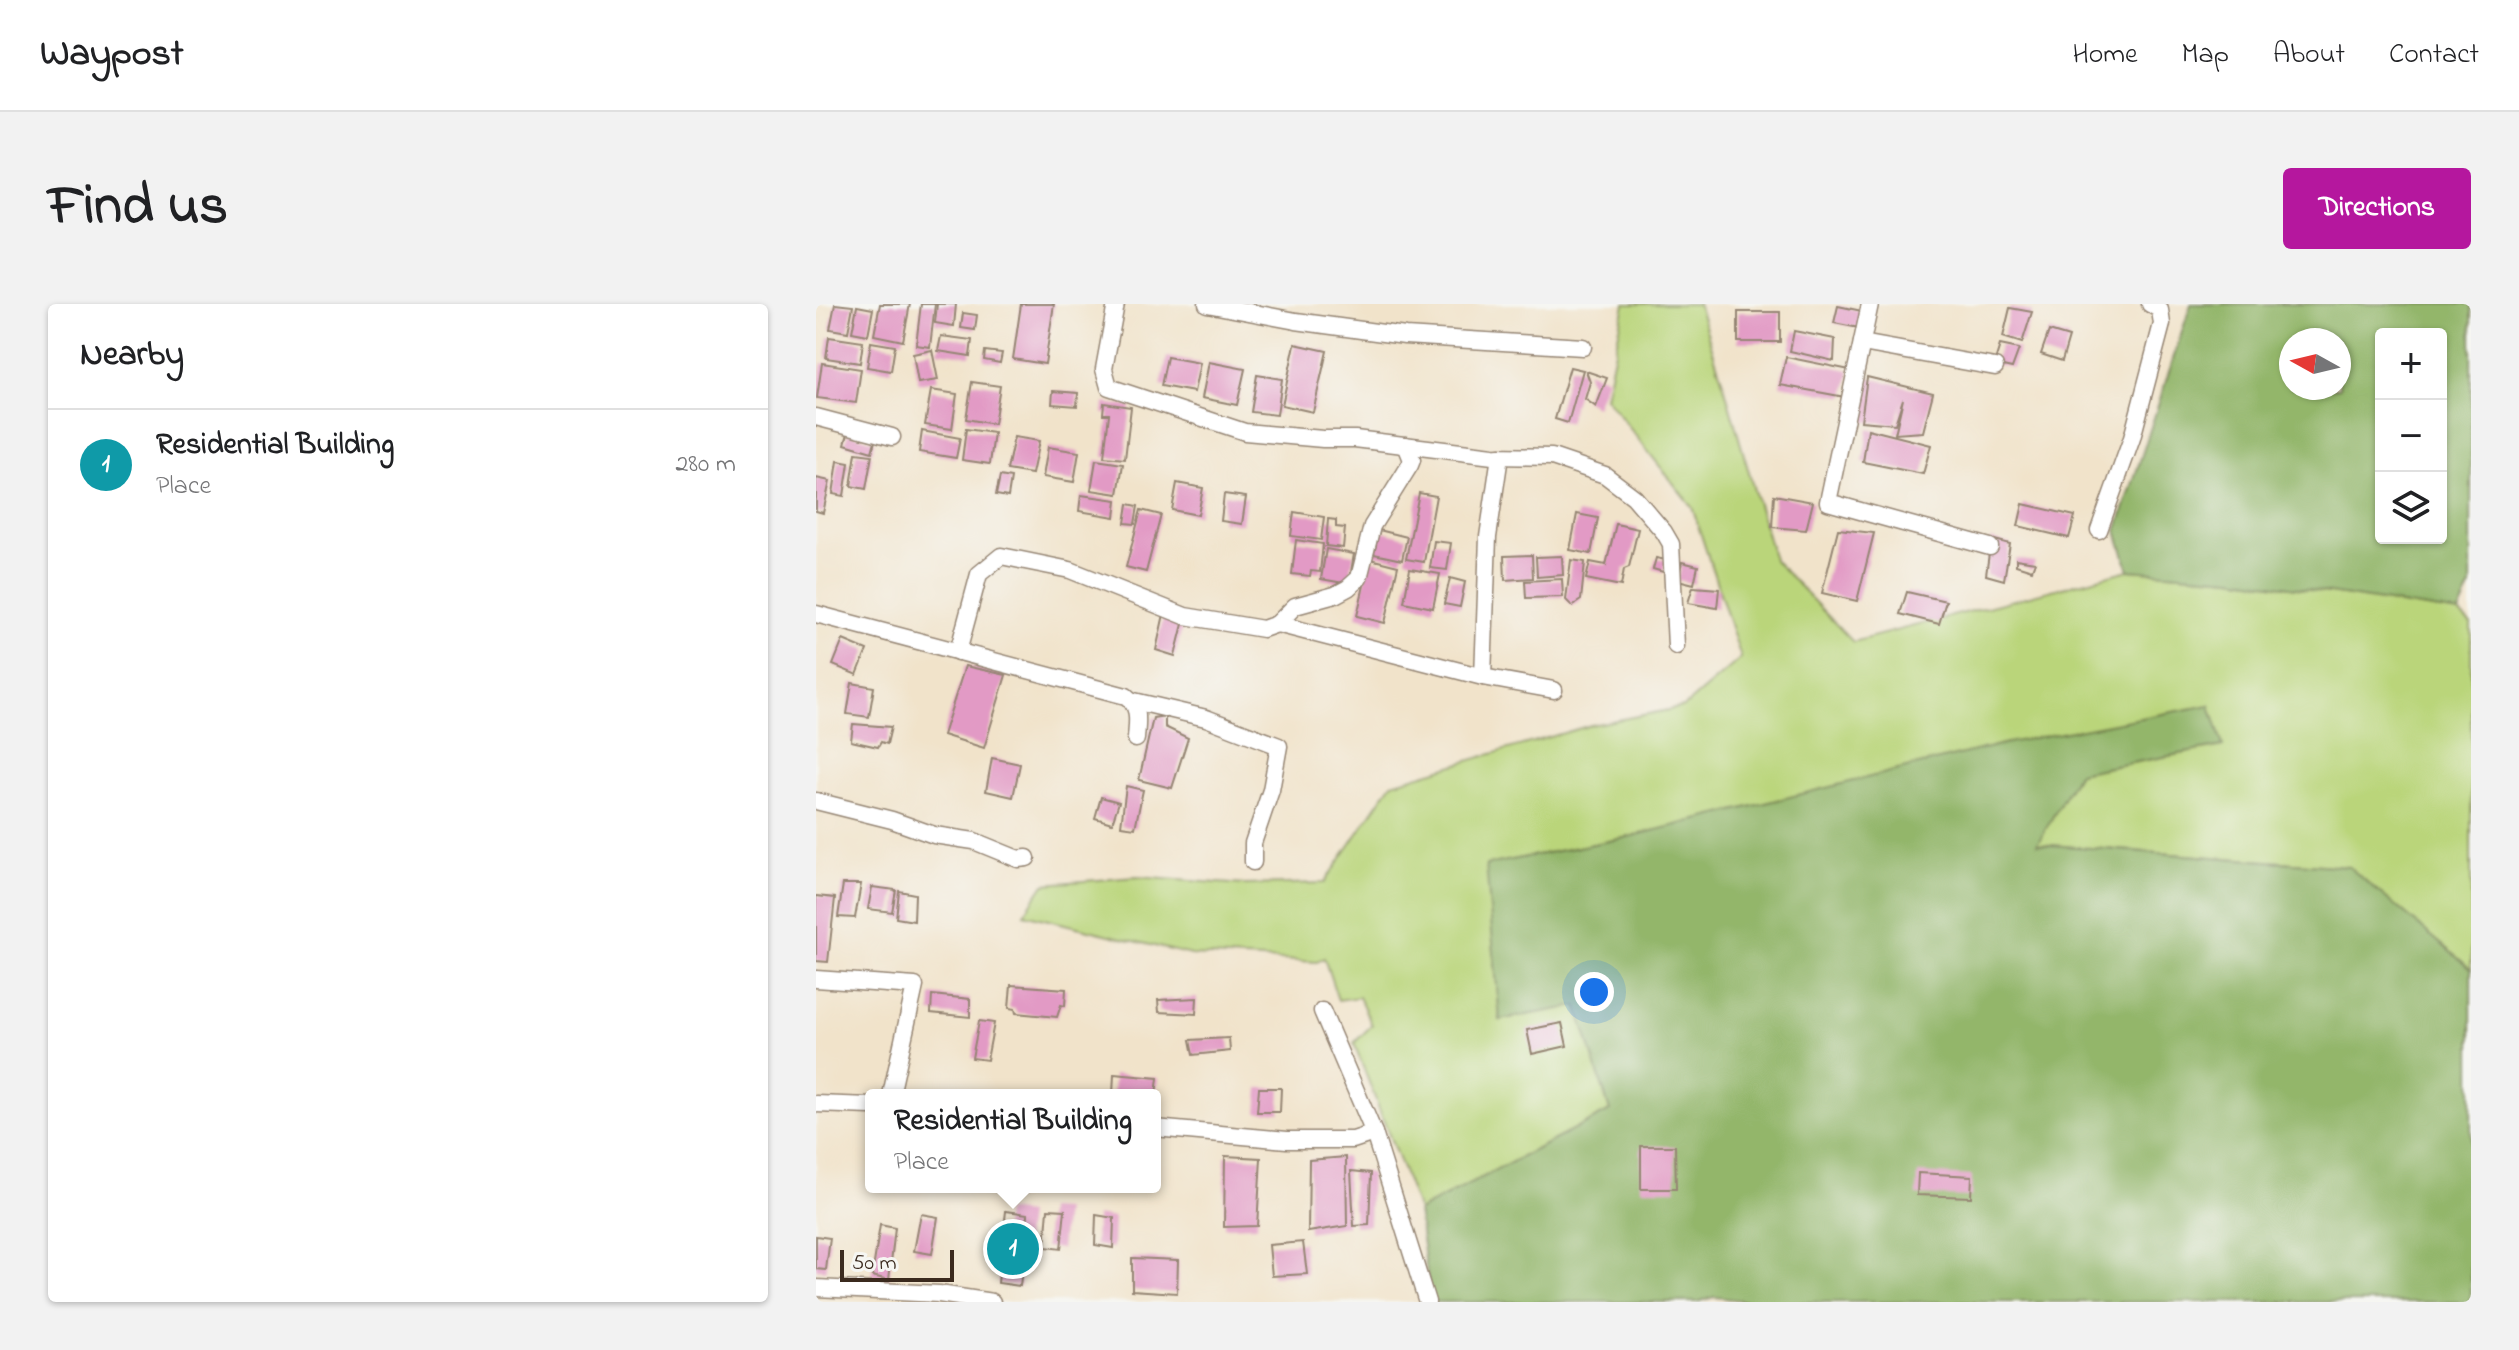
<!DOCTYPE html>
<html lang="en">
<head>
<meta charset="utf-8">
<style>
  body { margin:0; font-family:"Indie Flower",sans-serif; background:#f2f2f2; color:#202124 }
  .controls { position:absolute; right:24px; top:24px; display:grid; overflow:hidden; border-radius:8px; box-shadow:0 2px 6px #0004 }
  .controls button { width:72px; height:72px; display:grid; place-items:center; padding:0; border:0; border-bottom:2px solid #e0e0e0; background:#fff; color:#202124; font:40px sans-serif }
  .compass { position:absolute; left:1463px; top:24px; width:72px; height:72px; border-radius:50%; background:#fff; box-shadow:0 2px 6px #0004; rotate:278deg }
  .scale { position:absolute; left:24px; bottom:20px; width:114px; box-sizing:border-box; padding-left:8px; border:4px solid #3b2a1e; border-top:0; font-size:22px; line-height:28px; white-space:nowrap; color:#3b2a1e; -webkit-text-stroke:6px #f6f6f2; paint-order:stroke }
  .you { position:absolute; left:778px; top:688px; width:28px; height:28px; margin:-20px; border:6px solid #fff; border-radius:50%; background:#1a73e8; box-shadow:0 0 0 12px #1a73e833 }
  .badge { display:grid; place-items:center; width:52px; height:52px; border-radius:50%; background:#b5179e; color:#fff; font-size:26px; font-weight:700 }
  .pin { position:absolute; translate:-50% -50%; border:4px solid #fff; box-shadow:0 2px 8px #0006 }
  .popup { position:absolute; left:49px; top:785px; width:296px; height:104px; box-sizing:border-box; display:grid; place-content:center; border-radius:8px; background:#fff; filter:drop-shadow(0 2px 6px #0005); font-size:26px; white-space:nowrap; color:#757577 }
  .popup b { font-size:30px; color:#202124 }
  .popup::after { content:''; position:absolute; left:50%; top:100%; margin-left:-16px; border:16px solid transparent; border-top-color:#fff }
  .list { margin:0; padding:0; list-style:none }
  h2 { display:flex; justify-content:space-between; align-items:center; height:104px; margin:0; padding:0 32px; font-size:34px }
  h2 small { font-size:26px; font-weight:400; color:#757577 }
  .list li { display:grid; grid-template-columns:52px 1fr auto; gap:24px; align-items:center; box-sizing:border-box; height:112px; padding:0 32px; border-top:2px solid #e0e0e0 }
  .list b { display:block; font-size:30px; white-space:nowrap }
  .list p { margin:0; font-size:26px; white-space:nowrap; color:#757577 }
  .list em { font-size:26px; font-style:normal; color:#757577 }
  .icon { flex:none; width:44px; height:44px; fill:none; stroke:currentColor; stroke-width:2; stroke-linecap:round; stroke-linejoin:round }
  .map { position:relative; flex:none; width:1655px; height:998px; overflow:hidden; border-radius:8px }
  header { display:flex; align-items:center; gap:48px; box-sizing:border-box; height:112px; padding:0 40px; background:#fff; border-bottom:2px solid #e0e0e0 }
  header strong { font-size:38px }
  nav { display:flex; gap:44px; margin-inline-start:auto; font-size:28px }
  .intro { display:flex; align-items:center; justify-content:space-between; box-sizing:border-box; height:192px; padding:0 48px }
  h1 { margin:0; font-size:56px }
  .button { padding:20px 36px; border-radius:8px; background:#b5179e; color:#fff; font-size:28px; font-weight:700 }
  main { display:flex; gap:48px; padding:0 48px }
  aside { flex:1; background:#fff; border-radius:8px; box-shadow:0 2px 6px #0004 }
  .map>svg:first-child { display:block }
  .green { fill:#bad57a; stroke:#7a804c; stroke-width:2 }
  .forest { fill:#93b66a; stroke:#677044; stroke-width:2; fill-rule:evenodd }
  .building { fill:#e29ac5 }
  .lines { fill:none; stroke-linecap:round; stroke-linejoin:round }
  .minor-casing { stroke:#968674; stroke-width:19 }
  .minor { stroke:#fff; stroke-width:16 }
</style>
</head>
<body>
<header>
<strong>Waypost</strong>
<nav><a>Home</a><a>Map</a><a>About</a><a>Contact</a></nav>
</header>
<div class="intro"><h1>Find us</h1><a class="button">Directions</a></div>
<main>
<aside>
<h2>Nearby<small></small></h2>
<ul class="list">
<li><span class="badge" style="background:#0f9aa8">1</span><div><b>Residential Building</b><p>Place</p></div><em>280 m</em></li>
</ul>
</aside>
<div class="map">
<svg width="1655" height="998" viewBox="0 0 1655 998">
  <rect width="100%" height="100%" fill="#f6f6f2"/>
  <filter id="ink" filterUnits="userSpaceOnUse"><feTurbulence type="fractalNoise" baseFrequency=".0125" numOctaves="2"/><feDisplacementMap in="SourceGraphic" scale="16" xChannelSelector="R" yChannelSelector="G"/><feConvolveMatrix kernelMatrix="1 2 1 2 8 2 1 2 1" color-interpolation-filters="sRGB"/></filter>
  <filter id="wash" filterUnits="userSpaceOnUse"><feTurbulence type="fractalNoise" baseFrequency=".006" numOctaves="4" result="noise"/><feDisplacementMap in="SourceGraphic" scale="32" xChannelSelector="R" yChannelSelector="G"/><feGaussianBlur stdDeviation="1.8" result="paint"/><feColorMatrix in="noise" values="0 0 0 0 0 0 0 0 0 0 0 0 0 0 0 0 0 1.4 0 .05"/><feComposite in="paint" operator="in"/></filter>
  <g filter="url(#wash)">
    <rect width="100%" height="100%" fill="#f1e3ca"/>
    <polygon class="green" points="809,0 882,0 909,85 958,256 1037,338 1313,266 1416,274 1643,309 1655,320 1655,665 1532,563 1220,540 1261,469 1407,442 808,534 671,561 684,716 761,701 794,807 602,907 538,739 556,721 543,693 522,696 508,654 501,658 375,651 208,610 228,580 321,573 429,581 508,579 576,479 775,421 868,403 925,354 876,203 789,93"/>
    <g class="forest">
      <path d="M1375 0H1655V282L1643 309 1416 274 1313 266 1301 227ZM1565 30H1625V234H1565ZM1475 36H1523V84H1475Z"/>
      <polygon points="1394,401 1407,442 1262,469 1221,540 1533,563 1655,665 1655,998 941,998 898,993 881,998 615,998 602,907 794,807 761,702 684,716 670,561 808,534 1191,439"/>
    </g>
    <g id="blocks">
      <g class="building">
        <polygon points="19,0 37,2 32,28 14,25"/>
        <polygon points="64,0 94,0 87,37 58,31"/>
        <polygon points="105,0 119,0 114,43 100,41"/>
        <polygon points="121,0 140,0 138,22 119,19"/>
        <polygon points="205,0 238,0 229,60 197,55"/>
        <polygon points="41,2 57,5 52,31 36,28"/>
        <polygon points="1022,2 1046,7 1043,24 1018,19"/>
        <polygon points="1194,4 1216,8 1206,39 1187,33"/>
        <rect x="922" y="8" width="42" height="30"/>
        <polygon points="147,9 161,11 159,26 145,24"/>
        <polygon points="978,27 1019,35 1018,57 974,47"/>
        <polygon points="1233,27 1253,33 1246,57 1225,50"/>
        <polygon points="125,32 156,36 154,52 122,47"/>
        <polygon points="13,33 47,38 44,59 10,54"/>
        <polygon points="55,38 79,42 75,67 51,63"/>
        <polygon points="479,40 511,47 497,108 466,101"/>
        <polygon points="1184,41 1203,45 1196,64 1178,60"/>
        <polygon points="116,46 122,76 102,79 97,50"/>
        <polygon points="169,47 186,49 184,59 168,56"/>
        <polygon points="351,53 384,59 378,88 345,82"/>
        <polygon points="970,53 1034,66 1029,93 964,81"/>
        <polygon points="393,58 429,65 421,101 386,94"/>
        <polygon points="6,59 45,65 40,99 1,94"/>
        <polygon points="754,63 767,66 752,119 739,115"/>
        <polygon points="770,67 791,74 780,103 769,95 774,78"/>
        <polygon points="441,71 466,75 461,111 435,108"/>
        <polygon points="1051,73 1117,89 1107,128 1079,130 1087,95 1079,120 1045,117"/>
        <polygon points="156,78 184,82 178,120 150,115"/>
        <polygon points="115,86 141,90 136,125 109,121"/>
        <polygon points="237,87 262,89 261,102 236,100"/>
        <polygon points="288,99 315,103 309,155 288,153 293,110 287,110"/>
        <polygon points="150,125 178,129 174,160 146,156"/>
        <polygon points="1052,125 1115,141 1107,170 1047,158"/>
        <polygon points="106,127 144,134 140,154 103,148"/>
        <polygon points="32,129 59,137 56,148 29,140"/>
        <polygon points="198,133 223,137 216,170 191,166"/>
        <polygon points="232,143 263,148 258,178 227,173"/>
        <polygon points="40,149 56,151 50,185 35,182"/>
        <polygon points="280,156 307,160 302,190 275,186"/>
        <polygon points="22,157 33,159 28,192 17,190"/>
        <polygon points="184,172 195,174 192,193 180,191"/>
        <polygon points="0,174 14,177 7,209 0,207"/>
        <polygon points="361,179 387,184 382,211 356,206"/>
        <polygon points="603,189 620,192 608,258 590,255"/>
        <polygon points="408,190 430,193 426,220 405,217"/>
        <polygon points="265,191 301,196 299,213 263,207"/>
        <polygon points="958,191 997,198 990,226 956,223"/>
        <polygon points="312,200 322,202 319,220 309,219"/>
        <polygon points="1207,200 1259,212 1253,234 1202,222"/>
        <polygon points="325,206 345,211 330,268 310,263"/>
        <polygon points="478,208 508,213 505,236 475,232"/>
        <polygon points="761,210 782,214 775,250 754,246"/>
        <polygon points="512,215 520,216 520,223 529,224 527,244 510,242"/>
        <polygon points="800,220 822,225 813,263 808,265 805,282 770,275 774,258 790,261"/>
        <polygon points="1022,225 1058,229 1041,297 1006,289"/>
        <polygon points="563,226 591,233 586,256 558,250"/>
        <polygon points="1175,235 1194,240 1188,276 1170,271"/>
        <polygon points="480,236 507,240 504,268 495,267 494,272 476,270"/>
        <polygon points="618,237 635,239 631,266 614,264"/>
        <polygon points="510,245 538,250 533,280 505,275"/>
        <polygon points="716,251 717,274 689,276 688,252"/>
        <polygon points="746,252 747,271 721,273 720,253"/>
        <polygon points="840,254 850,256 847,268 837,265"/>
        <polygon points="554,255 582,262 569,319 541,312"/>
        <polygon points="1200,255 1219,258 1216,266 1200,261"/>
        <polygon points="755,256 769,258 765,296 756,302 750,296"/>
        <polygon points="866,258 882,262 878,280 862,276"/>
        <polygon points="594,265 624,270 617,304 588,298"/>
        <polygon points="634,274 649,278 644,303 628,300"/>
        <polygon points="746,275 747,293 710,294 709,277"/>
        <polygon points="877,283 903,285 901,304 872,299"/>
        <polygon points="1091,288 1130,297 1123,320 1084,310"/>
        <polygon points="348,310 369,312 359,352 340,346"/>
        <polygon points="27,336 51,346 41,371 17,361"/>
        <polygon points="149,362 190,371 168,444 127,431"/>
        <polygon points="36,379 58,383 53,413 31,410"/>
        <polygon points="349,412 349,423 372,434 356,484 323,476 337,414"/>
        <polygon points="37,420 75,423 71,440 65,438 62,443 35,437"/>
        <polygon points="176,454 204,460 197,493 170,487"/>
        <polygon points="310,482 327,486 319,524 305,522"/>
        <polygon points="285,493 303,498 296,519 279,514"/>
        <polygon points="27,580 45,580 39,614 22,613"/>
        <polygon points="56,583 80,586 76,608 52,605"/>
        <polygon points="83,587 99,590 98,617 80,614"/>
        <polygon points="0,592 19,594 12,658 0,657"/>
        <polygon points="195,681 250,685 249,702 245,701 241,713 200,709 199,705 193,704"/>
        <polygon points="116,691 154,695 154,713 115,709"/>
        <polygon points="381,694 380,710 343,708 342,696"/>
        <polygon points="163,717 178,719 171,756 156,754"/>
        <polygon points="746,719 751,742 716,750 711,726"/>
        <polygon points="413,734 414,747 377,751 374,736"/>
        <polygon points="298,770 342,774 340,791 297,791"/>
        <polygon points="443,784 465,784 464,808 441,808"/>
        <polygon points="825,842 859,842 860,885 825,885"/>
        <polygon points="409,852 445,854 441,922 408,923"/>
        <polygon points="530,853 531,922 492,928 493,856"/>
        <polygon points="535,867 555,869 553,921 538,922"/>
        <polygon points="1102,869 1156,872 1155,893 1101,891"/>
        <polygon points="232,905 249,906 245,945 229,943"/>
        <polygon points="190,907 212,910 204,982 182,979"/>
        <polygon points="105,910 122,913 116,950 98,947"/>
        <polygon points="280,911 298,914 297,944 279,941"/>
        <polygon points="64,921 79,924 73,976 56,972"/>
        <polygon points="0,932 14,934 10,966 0,965"/>
        <polygon points="487,938 491,970 456,972 453,941"/>
        <polygon points="316,954 362,956 361,989 316,986"/>
      </g>
    </g>
  </g>
  <g filter="url(#ink)">
    <use href="#blocks" fill-opacity="0" stroke="#968674" stroke-width="2"/>
    <g class="lines">
      <g class="minor-casing">
        <g id="minor">
          <polyline points="300,0 288,65 293,83 429,128 507,135 539,135 677,152 736,153 789,171 818,193 848,228 855,240 860,342"/>
          <polyline points="391,0 480,17 589,32 767,43"/>
          <polyline points="1054,0 1012,198 1174,243"/>
          <polyline points="1046,39 1179,63"/>
          <polyline points="0,113 76,133"/>
          <polyline points="1283,226 1316,134 1346,20 1344,6 1334,0"/>
          <path d="M0 310 310 392C325 403 321 418 320 435"/>
          <polyline points="461,320 667,373 672,233 684,152"/>
          <polyline points="142,348 163,270 185,252 254,266 369,312 447,325 461,320 479,302 519,291 532,284 543,274 556,222 594,161 596,156 590,141"/>
          <polyline points="667,373 738,386"/>
          <polyline points="318,397 390,414 463,442 455,486 437,539 437,558"/>
          <polyline points="0,497 76,516 118,531 158,537 202,555 211,554"/>
          <polyline points="0,675 99,682 75,791"/>
          <polyline points="506,707 558,829 611,998"/>
          <polyline points="0,800 55,802"/>
          <polyline points="339,824 471,836 537,836 558,829"/>
          <polyline points="0,984 123,990 176,998"/>
        </g>
      </g>
      <use href="#minor" class="minor"/>
    </g>
  </g>
</svg>
<div class="controls">
<button>+</button>
<button>−</button>
<button><svg class="icon" aria-label="layers" viewBox="0 0 24 24"><path d="M12 4l9 5-9 5-9-5zM3 14l9 5 9-5"/></svg></button>
</div>
<svg class="compass" viewBox="-18 -18 36 36"><path d="M0-13l5 13h-10z" fill="#e53935"/><path d="M0 13l5-13h-10z" fill="#757577"/></svg>
<div class="scale">50 m</div>
<div class="you"></div>
<div class="pin badge" style="left:197px;top:945px;background:#0f9aa8">1</div>
<div class="popup"><b>Residential Building</b>Place</div>
</div>
</main>
</body>
</html>
